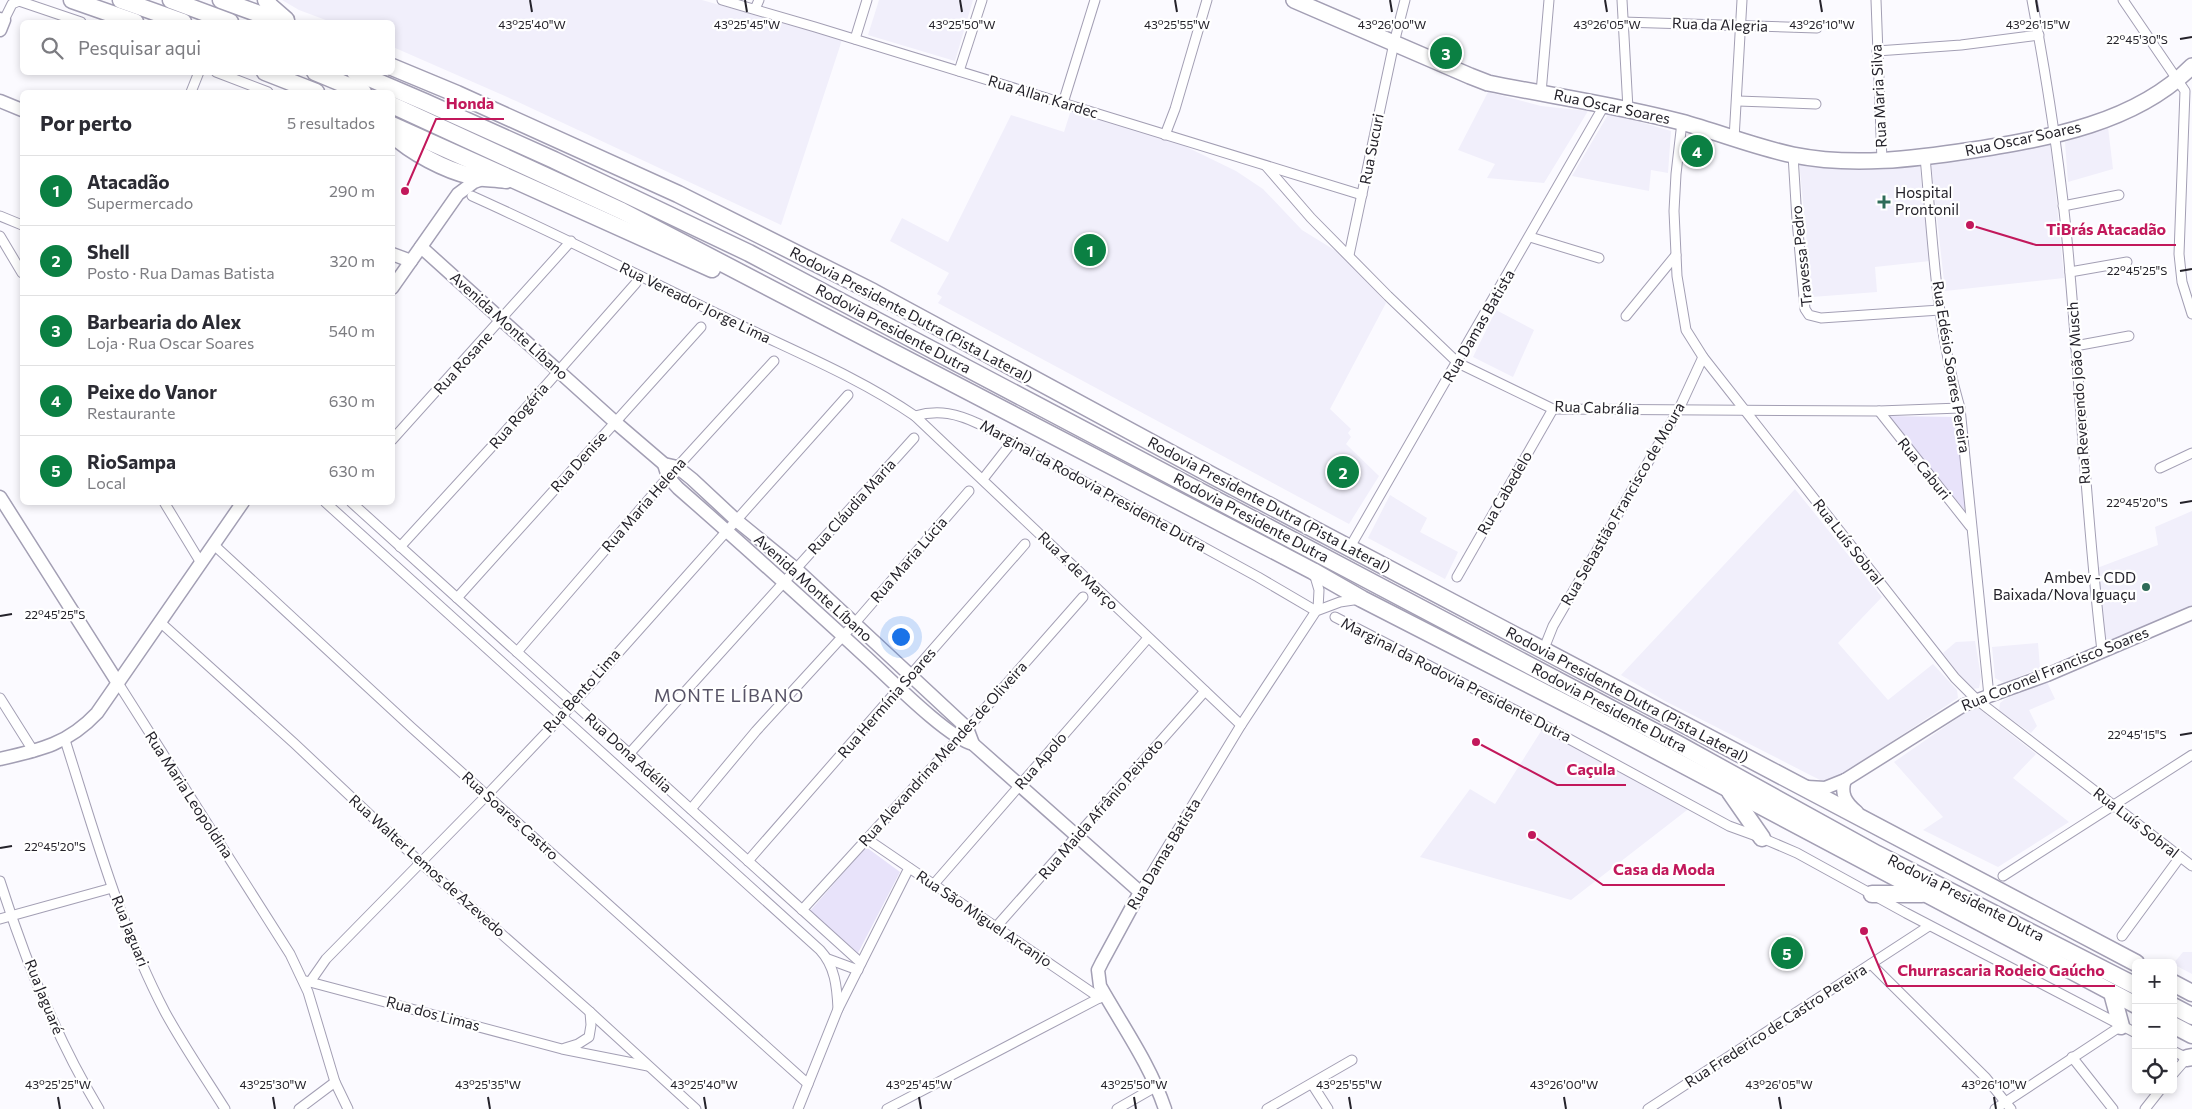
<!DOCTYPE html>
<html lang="pt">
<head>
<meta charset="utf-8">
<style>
  body { margin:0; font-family:Commissioner,sans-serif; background:#f7f7f7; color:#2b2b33 }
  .controls { position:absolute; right:15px; bottom:15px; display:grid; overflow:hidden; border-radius:8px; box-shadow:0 2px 8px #0003 }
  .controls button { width:45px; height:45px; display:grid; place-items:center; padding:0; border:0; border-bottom:1px solid #e1e1e2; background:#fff; color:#2b2b33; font:25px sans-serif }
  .you { position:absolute; left:900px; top:636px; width:18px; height:18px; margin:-12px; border:4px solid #fff; border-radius:50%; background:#1a73e8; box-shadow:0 0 0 8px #1a73e833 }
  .badge { display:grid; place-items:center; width:32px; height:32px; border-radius:50%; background:#0b8043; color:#fff; font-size:16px; font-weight:700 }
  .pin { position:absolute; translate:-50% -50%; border:2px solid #fff; box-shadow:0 1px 5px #0006 }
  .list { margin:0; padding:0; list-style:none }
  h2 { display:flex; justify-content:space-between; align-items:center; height:65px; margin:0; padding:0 20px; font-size:21px }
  h2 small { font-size:16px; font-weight:400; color:#7c7c81 }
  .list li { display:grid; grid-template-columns:32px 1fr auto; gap:15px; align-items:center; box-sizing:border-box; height:70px; padding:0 20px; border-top:1px solid #e1e1e2 }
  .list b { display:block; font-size:19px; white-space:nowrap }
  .list p { margin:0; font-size:16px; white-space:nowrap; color:#7c7c81 }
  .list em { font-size:16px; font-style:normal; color:#7c7c81 }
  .icon { flex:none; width:28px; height:28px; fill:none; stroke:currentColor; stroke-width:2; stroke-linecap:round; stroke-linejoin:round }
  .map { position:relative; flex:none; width:2192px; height:1109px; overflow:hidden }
  .search { position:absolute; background:#fff; box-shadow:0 2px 8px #0003; left:20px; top:20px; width:375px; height:55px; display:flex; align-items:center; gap:12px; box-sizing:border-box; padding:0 18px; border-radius:8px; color:#7c7c81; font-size:19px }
  .panel { position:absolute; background:#fff; box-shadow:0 2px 8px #0003; left:20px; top:90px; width:375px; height:415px; border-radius:8px }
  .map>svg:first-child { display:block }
  .built { fill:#f1effb }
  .green { fill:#e8e3fa }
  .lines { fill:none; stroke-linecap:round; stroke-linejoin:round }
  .street-casing { stroke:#a39fb4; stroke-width:11 }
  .secondary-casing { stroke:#a39fb4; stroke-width:15 }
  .primary-casing { stroke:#a39fb4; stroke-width:18 }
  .highway-casing { stroke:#a39fb4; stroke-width:19 }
  .street { stroke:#fff; stroke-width:9 }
  .secondary { stroke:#fff; stroke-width:12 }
  .primary { stroke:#fff; stroke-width:15 }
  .highway { stroke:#fff; stroke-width:16 }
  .ticks { fill:none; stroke:#24222a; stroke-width:2 }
  .poi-dot { fill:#2f6c58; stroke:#fff; stroke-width:2 }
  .labels { text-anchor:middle; stroke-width:4.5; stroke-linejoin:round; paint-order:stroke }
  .street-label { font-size:15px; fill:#24222a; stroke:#fff }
  .poi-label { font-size:15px; fill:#24222a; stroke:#fff; text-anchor:start }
  .quarter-label { font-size:18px; letter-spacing:1px; fill:#585467; stroke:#fff }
  .ticks-label { font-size:12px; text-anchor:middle; fill:#24222a; stroke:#fff; stroke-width:4.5; stroke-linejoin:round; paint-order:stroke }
  .leader { fill:none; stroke:#c2185b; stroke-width:2 }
  .callout-dot { fill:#c2185b; stroke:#fff; stroke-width:2 }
  .callout-label { font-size:16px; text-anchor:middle; font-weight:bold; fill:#c2185b; stroke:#fff; stroke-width:4.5; stroke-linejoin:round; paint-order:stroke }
</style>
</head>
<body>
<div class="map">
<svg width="2192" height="1109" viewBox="0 0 2192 1109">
  <rect width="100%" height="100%" fill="#fbfaff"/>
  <g class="built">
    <polygon points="282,0 702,0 842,40 781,225 516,101 393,47 392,22 331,22 299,10"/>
    <polygon points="879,0 973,0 955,61 868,35"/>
    <polygon points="1488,92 1541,106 1588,111 1544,183 1487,178 1495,164 1458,150"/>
    <polygon points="1071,110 1166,137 1236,171 1263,189 1302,230 1349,259 1386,303 1330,409 1351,429 1348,433 1351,437 1346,444 1379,476 1349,524 938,303 942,297 937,294 949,273 890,241 902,218 948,242 1011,115 1064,132"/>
    <polygon points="1609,113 1671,131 1668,173 1651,170 1649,191 1572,176"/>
    <polygon points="2108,127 2113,169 2068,182 2065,142"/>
    <polygon points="2051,144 2064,278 1945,291 1931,163"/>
    <polygon points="1799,160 1834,166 1920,167 1930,261 1875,267 1877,292 1812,297"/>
    <polygon points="1496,310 1534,330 1513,377 1473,357"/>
    <polygon points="1795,489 1882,597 1838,643 1888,700 1933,664 1957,690 1958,698 1833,780 1822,781 1665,701 1621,675"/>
    <polygon points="1390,495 1427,518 1420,532 1458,552 1445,579 1368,538"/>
    <polygon points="2192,511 2192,608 2105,643 2097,568 2158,545 2155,527"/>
    <polygon points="1975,641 1981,677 1979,688 1973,689 1967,685 1943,653 1956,642"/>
    <polygon points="2038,643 2040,668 2004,683 1995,678 1992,647"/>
    <polygon points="2047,682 2055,699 2029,710 2037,726 2031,733 1999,711 2000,703 2005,699"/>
    <polygon points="1978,708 2036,754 2013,778 2069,822 1998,867 1923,830 1943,817 1894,762 1969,710"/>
    <polygon points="1543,728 1691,807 1571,900 1420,857 1470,789 1495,804"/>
    <polygon points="2183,952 2192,952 2192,974 2173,964"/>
  </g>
  <g class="green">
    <polygon points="1888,416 1955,417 1967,513"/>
    <polygon points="866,847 900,872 858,953 810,911"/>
  </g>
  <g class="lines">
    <g class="street-casing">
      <g id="street">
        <polyline points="722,0 815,27 1362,195"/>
        <polyline points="1622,0 1628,109"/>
        <polyline points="1876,0 1882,161"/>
        <path d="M2032 0C2049 91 2063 182 2070 274 2081 400 2087 526 2102 651"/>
        <polyline points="2123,0 2185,91 2179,254 2182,282 2192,314"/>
        <polyline points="755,9 759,0"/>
        <polyline points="4,20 12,4 19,1 81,22"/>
        <polyline points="1622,22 1817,28"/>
        <polyline points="855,39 867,0"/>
        <polyline points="1877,51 1961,45 2039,35"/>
        <polyline points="959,71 982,0"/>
        <polyline points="216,72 268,92"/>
        <polyline points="191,92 199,72"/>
        <polyline points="1541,93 1549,0"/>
        <polyline points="1738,101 1816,104"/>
        <polyline points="1063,103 1095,0"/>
        <polyline points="1682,122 1676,174 1674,211 1677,276 1686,330 1703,357 1955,678 1977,700 2192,866"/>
        <polyline points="1165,135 1175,109 1207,0"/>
        <polyline points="1734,139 1742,0"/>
        <polyline points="1793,155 1797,220 1805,309 1809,315 1821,318 1940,310"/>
        <path d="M1925 157C1933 241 1936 327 1960 408L1989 696"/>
        <polyline points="1266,166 1311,218 1388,296 1458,363 1553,409 1879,411 1960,408"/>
        <path d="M472 196C561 236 648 280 736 323 796 352 860 378 915 416L1241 725"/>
        <polyline points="2063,206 2119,195"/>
        <polyline points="0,216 22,225"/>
        <polyline points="0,236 22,273"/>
        <polyline points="1530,237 1599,258"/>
        <polyline points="1349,255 1394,43 1405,0"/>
        <polyline points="2070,272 2127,262"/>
        <polyline points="1626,316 1676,255"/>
        <polyline points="2075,346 2129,336"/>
        <polyline points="1879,411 1970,526"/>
        <path d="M915 416C939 409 958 414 979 424L1258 577 1316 611"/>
        <polyline points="392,440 571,241"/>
        <polyline points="2160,468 2192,453"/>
        <polyline points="983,479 1012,442"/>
        <polyline points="164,502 201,563"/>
        <path d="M325 502 820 950C835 966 837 987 838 1009"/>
        <polyline points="351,502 861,963"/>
        <polyline points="214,545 411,727 808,1084"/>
        <polyline points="400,547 496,442 636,283"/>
        <polyline points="1350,547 1605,104"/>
        <polyline points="1314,573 1319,590 1318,609"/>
        <polyline points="1457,577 1553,409"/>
        <polyline points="457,598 701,327"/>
        <polyline points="1335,617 1538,722 1729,826 1762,838 1797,853 1906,913 2136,1033"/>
        <polyline points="160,622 295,744 421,863 590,1012 696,1109"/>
        <polyline points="1543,651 1553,626 1679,409 1703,357"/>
        <polyline points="517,652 668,477 774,361"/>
        <polyline points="118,683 290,954 308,992 335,1082 348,1109"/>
        <polyline points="0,698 34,752"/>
        <path d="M65 740C94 831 120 926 165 1012 183 1045 205 1077 225 1109"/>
        <polyline points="629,754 914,438"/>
        <polyline points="691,809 756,731 854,624 969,491"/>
        <polyline points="867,839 1100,998"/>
        <polyline points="748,861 1025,544"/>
        <polyline points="2003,876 2192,755"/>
        <path d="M0 881C25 960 56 1038 99 1109"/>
        <polyline points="934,884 1148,638"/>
        <polyline points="1140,892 1241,725 1316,611 1340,602 1360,599"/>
        <polyline points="802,910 959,738 1083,597"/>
        <polyline points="0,919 112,888"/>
        <polyline points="996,927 1205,691"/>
        <polyline points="2122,936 2180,857"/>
        <polyline points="828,959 858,970"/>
        <polyline points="1871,964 1986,1078 2011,1109"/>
        <polyline points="306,981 562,1049 648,1066"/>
        <polyline points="310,982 326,959 487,795 561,717 848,395"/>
        <polyline points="565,1048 578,1044 589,1037 591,1025 590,1012"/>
        <polyline points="2173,1051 2191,1060"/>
        <polyline points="2072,1057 2113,1109"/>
        <polyline points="2173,1074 2187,1058"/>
        <polyline points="1312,1084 1328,1109"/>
        <polyline points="299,1109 335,1082"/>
        <polyline points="798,1109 838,1009 909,868"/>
        <polyline points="887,1109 1105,995"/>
        <polyline points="1117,1109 1157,1086"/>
        <polyline points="1267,1109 1352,1060"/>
        <polyline points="1648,1109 1929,926"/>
        <polyline points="1995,1109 2121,1026"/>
        <polyline points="2145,1109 2160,1090"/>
      </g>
    </g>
    <g class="secondary-casing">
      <g id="secondary">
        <polyline points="0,19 4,20 0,30"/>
        <polyline points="0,101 22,110"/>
        <polyline points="421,247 615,422 664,464 677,467 692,479 736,520 796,569 967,728 973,744"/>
        <polyline points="392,254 411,261"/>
        <polyline points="392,288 458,194 474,182 485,178"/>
        <path d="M664 464 668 477 678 488C742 544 805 601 867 658 889 678 948 738 973 744L1140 892 1102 962 1098 970 1100 986C1123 1027 1150 1064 1165 1109"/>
        <polyline points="0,497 118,683"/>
        <path d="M0 759C40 750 68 744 97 713L243 502"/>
        <path d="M1845 780C1840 794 1846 803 1857 812"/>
        <polyline points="1807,787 1825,788 1845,780 1964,705 2047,675 2192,613"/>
      </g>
    </g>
    <g class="primary-casing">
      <path id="primary" d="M1294 0 1470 76 1488 83C1552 96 1617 105 1681 122 1718 132 1755 147 1793 155 1853 167 1914 159 1973 150 2049 138 2136 123 2192 66"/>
    </g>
    <g class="highway-casing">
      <g id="highway">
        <polyline points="72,0 135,22"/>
        <polyline points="121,0 183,22"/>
        <polyline points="171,0 230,22"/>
        <polyline points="221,0 281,22"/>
        <polyline points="266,0 270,6 286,20"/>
        <polyline points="392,67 457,94 678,194 873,292 1213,476 2136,963"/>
        <polyline points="265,72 316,92"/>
        <polyline points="315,72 363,92"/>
        <polyline points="355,72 425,102 554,160 749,253 1678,744 1877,854 2136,986"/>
        <polyline points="392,105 622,211 1313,571 1362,599 1608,725 2136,1005"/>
        <polyline points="392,125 712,269"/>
        <path d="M392 134C411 152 445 170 471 176 483 179 494 178 506 180"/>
        <polyline points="1730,792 1762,838"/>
        <polyline points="1872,894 1922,894"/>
        <polyline points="2173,983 2192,993"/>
        <polyline points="2112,993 2121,1026"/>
        <polyline points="2173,1006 2192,1016"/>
        <polyline points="2173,1025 2192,1035"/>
        <polyline points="2187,1058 2192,1057"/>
      </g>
    </g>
    <use href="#street" class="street"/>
    <use href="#secondary" class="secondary"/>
    <use href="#primary" class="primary"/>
    <use href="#highway" class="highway"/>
  </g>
  <path class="ticks" d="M530 0 532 12M745 0 747 12M960 0 962 12M1175 0 1177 12M1390 0 1392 12M1605 0 1607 12M1820 0 1822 12M2036 0 2038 12M2180 39 2192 37M2180 271 2192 269M2180 503 2192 501M0 616 12 614M2180 735 2192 733M0 848 12 846M58 1097 60 1109M273 1097 275 1109M488 1097 490 1109M704 1097 706 1109M919 1097 921 1109M1134 1097 1136 1109M1349 1097 1351 1109M1564 1097 1566 1109M1779 1097 1781 1109M1994 1097 1996 1109"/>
  <g class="poi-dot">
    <path d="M1881.5 194.5h5v5h5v5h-5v5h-5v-5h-5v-5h5z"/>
    <circle cx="2146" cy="587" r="5"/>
  </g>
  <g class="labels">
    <g class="street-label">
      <text transform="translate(1720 25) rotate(2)" y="5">Rua da Alegria</text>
      <text transform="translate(1879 96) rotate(-93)" y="5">Rua Maria Silva</text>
      <text transform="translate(1043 97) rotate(17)" y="5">Rua Allan Kardec</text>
      <text transform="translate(1612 107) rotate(12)" y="5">Rua Oscar Soares</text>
      <text transform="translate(2023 139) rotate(-12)" y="5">Rua Oscar Soares</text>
      <text transform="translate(1372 149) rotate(-79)" y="5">Rua Sucuri</text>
      <text transform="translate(1802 256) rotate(-96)" y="5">Travessa Pedro</text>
      <text transform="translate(695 303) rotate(26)" y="5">Rua Vereador Jorge Lima</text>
      <text transform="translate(911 315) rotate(28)" y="5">Rodovia Presidente Dutra (Pista Lateral)</text>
      <text transform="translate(509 326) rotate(42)" y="5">Avenida Monte Líbano</text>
      <text transform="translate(1479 326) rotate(-60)" y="5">Rua Damas Batista</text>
      <text transform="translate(893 329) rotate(28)" y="5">Rodovia Presidente Dutra</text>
      <text transform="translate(463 363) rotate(-48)" y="5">Rua Rosane</text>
      <text transform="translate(1951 367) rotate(81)" y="5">Rua Edésio Soares Pereira</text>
      <text transform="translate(2079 393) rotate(-94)" y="5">Rua Reverendo João Musch</text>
      <text transform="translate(1597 408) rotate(2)" y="5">Rua Cabrália</text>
      <text transform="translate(519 416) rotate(-49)" y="5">Rua Rogéria</text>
      <text transform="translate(579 462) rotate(-48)" y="5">Rua Denise</text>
      <text transform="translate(1924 469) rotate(51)" y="5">Rua Caburi</text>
      <text transform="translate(1093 486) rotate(29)" y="5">Marginal da Rodovia Presidente Dutra</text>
      <text transform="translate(1505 493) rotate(-60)" y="5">Rua Cabedelo</text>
      <text transform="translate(1623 504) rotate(-60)" y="5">Rua Sebastião Francisco de Moura</text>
      <text transform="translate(644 505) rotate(-49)" y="5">Rua Maria Helena</text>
      <text transform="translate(1269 505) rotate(28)" y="5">Rodovia Presidente Dutra (Pista Lateral)</text>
      <text transform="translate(852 507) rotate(-48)" y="5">Rua Cláudia Maria</text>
      <text transform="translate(1251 518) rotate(28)" y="5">Rodovia Presidente Dutra</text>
      <text transform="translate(1848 542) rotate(52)" y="5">Rua Luís Sobral</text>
      <text transform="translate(909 560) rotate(-49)" y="5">Rua Maria Lúcia</text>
      <text transform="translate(1078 571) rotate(44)" y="5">Rua 4 de Março</text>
      <text transform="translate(813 588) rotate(42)" y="5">Avenida Monte Líbano</text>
      <text transform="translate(2055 669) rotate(-22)" y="5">Rua Coronel Francisco Soares</text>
      <text transform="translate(1456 680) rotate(27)" y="5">Marginal da Rodovia Presidente Dutra</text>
      <text transform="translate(582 691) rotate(-48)" y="5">Rua Bento Lima</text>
      <text transform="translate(1627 695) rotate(28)" y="5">Rodovia Presidente Dutra (Pista Lateral)</text>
      <text transform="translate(887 703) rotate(-49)" y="5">Rua Hermínia Soares</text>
      <text transform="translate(1609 708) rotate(28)" y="5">Rodovia Presidente Dutra</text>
      <text transform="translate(628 753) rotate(42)" y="5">Rua Dona Adélia</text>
      <text transform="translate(943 754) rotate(-48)" y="5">Rua Alexandrina Mendes de Oliveira</text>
      <text transform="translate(1041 761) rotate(-49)" y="5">Rua Apolo</text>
      <text transform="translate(189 795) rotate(57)" y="5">Rua Maria Leopoldina</text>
      <text transform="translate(1101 809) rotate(-49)" y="5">Rua Maida Afrânio Peixoto</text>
      <text transform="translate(510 816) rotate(42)" y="5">Rua Soares Castro</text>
      <text transform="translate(2136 823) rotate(38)" y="5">Rua Luís Sobral</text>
      <text transform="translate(1164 854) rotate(-59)" y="5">Rua Damas Batista</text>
      <text transform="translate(427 866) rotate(42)" y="5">Rua Walter Lemos de Azevedo</text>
      <text transform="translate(1966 898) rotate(27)" y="5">Rodovia Presidente Dutra</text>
      <text transform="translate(984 919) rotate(34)" y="5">Rua São Miguel Arcanjo</text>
      <text transform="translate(130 931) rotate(68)" y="5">Rua Jaguari</text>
      <text transform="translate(44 997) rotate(68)" y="5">Rua Jaguaré</text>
      <text transform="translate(433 1014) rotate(15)" y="5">Rua dos Limas</text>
      <text transform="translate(1776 1026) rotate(-33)" y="5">Rua Frederico de Castro Pereira</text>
    </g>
    <g class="poi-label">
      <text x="1895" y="198">Hospital<tspan x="1895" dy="17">Prontonil</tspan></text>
      <text x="2136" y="583" text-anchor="end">Ambev - CDD<tspan x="2136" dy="17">Baixada/Nova Iguaçu</tspan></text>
    </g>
    <g class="quarter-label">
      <text x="729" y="702">MONTE LÍBANO</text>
    </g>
  </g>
  <g class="ticks-label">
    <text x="532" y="29">43°25'40"W</text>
    <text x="747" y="29">43°25'45"W</text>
    <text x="962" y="29">43°25'50"W</text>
    <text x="1177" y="29">43°25'55"W</text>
    <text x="1392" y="29">43°26'00"W</text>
    <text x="1607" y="29">43°26'05"W</text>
    <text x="1822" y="29">43°26'10"W</text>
    <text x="2038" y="29">43°26'15"W</text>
    <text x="2137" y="44">22°45'30"S</text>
    <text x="2137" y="275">22°45'25"S</text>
    <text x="2137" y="507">22°45'20"S</text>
    <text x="55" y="619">22°45'25"S</text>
    <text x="2137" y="739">22°45'15"S</text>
    <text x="55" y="851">22°45'20"S</text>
    <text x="58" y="1089">43°25'25"W</text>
    <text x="273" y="1089">43°25'30"W</text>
    <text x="488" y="1089">43°25'35"W</text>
    <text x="704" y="1089">43°25'40"W</text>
    <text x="919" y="1089">43°25'45"W</text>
    <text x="1134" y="1089">43°25'50"W</text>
    <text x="1349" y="1089">43°25'55"W</text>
    <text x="1564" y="1089">43°26'00"W</text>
    <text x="1779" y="1089">43°26'05"W</text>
    <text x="1994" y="1089">43°26'10"W</text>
  </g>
  <path class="leader" d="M405 191L436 119H504M1970 225L2036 245H2176M1476 742L1557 785H1626M1532 835L1603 885H1725M1864 931L1887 986H2115"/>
  <g class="callout-dot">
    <circle cx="405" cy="191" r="5"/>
    <circle cx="1970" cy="225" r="5"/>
    <circle cx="1476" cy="742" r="5"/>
    <circle cx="1532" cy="835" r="5"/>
    <circle cx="1864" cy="931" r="5"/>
  </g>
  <g class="callout-label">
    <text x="470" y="109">Honda</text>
    <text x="2106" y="235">TiBrás Atacadão</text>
    <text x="1591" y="775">Caçula</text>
    <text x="1664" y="875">Casa da Moda</text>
    <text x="2001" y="976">Churrascaria Rodeio Gaúcho</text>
  </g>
</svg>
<div class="controls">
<button>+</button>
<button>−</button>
<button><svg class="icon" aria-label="locate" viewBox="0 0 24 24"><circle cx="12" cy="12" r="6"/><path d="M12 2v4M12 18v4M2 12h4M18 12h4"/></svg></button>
</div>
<div class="you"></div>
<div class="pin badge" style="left:1090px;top:250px">1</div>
<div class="pin badge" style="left:1343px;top:472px">2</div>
<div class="pin badge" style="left:1446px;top:53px">3</div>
<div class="pin badge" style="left:1697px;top:151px">4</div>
<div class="pin badge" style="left:1787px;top:953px">5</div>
<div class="search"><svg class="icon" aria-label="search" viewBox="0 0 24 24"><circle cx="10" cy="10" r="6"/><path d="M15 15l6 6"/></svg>Pesquisar aqui</div>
<section class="panel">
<h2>Por perto<small>5 resultados</small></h2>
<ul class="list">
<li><span class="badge">1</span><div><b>Atacadão</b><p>Supermercado</p></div><em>290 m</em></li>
<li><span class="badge">2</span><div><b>Shell</b><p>Posto · Rua Damas Batista</p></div><em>320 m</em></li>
<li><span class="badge">3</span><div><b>Barbearia do Alex</b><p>Loja · Rua Oscar Soares</p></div><em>540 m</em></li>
<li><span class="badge">4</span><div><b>Peixe do Vanor</b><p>Restaurante</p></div><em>630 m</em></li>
<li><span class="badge">5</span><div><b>RioSampa</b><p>Local</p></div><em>630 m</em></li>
</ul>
</section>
</div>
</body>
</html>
